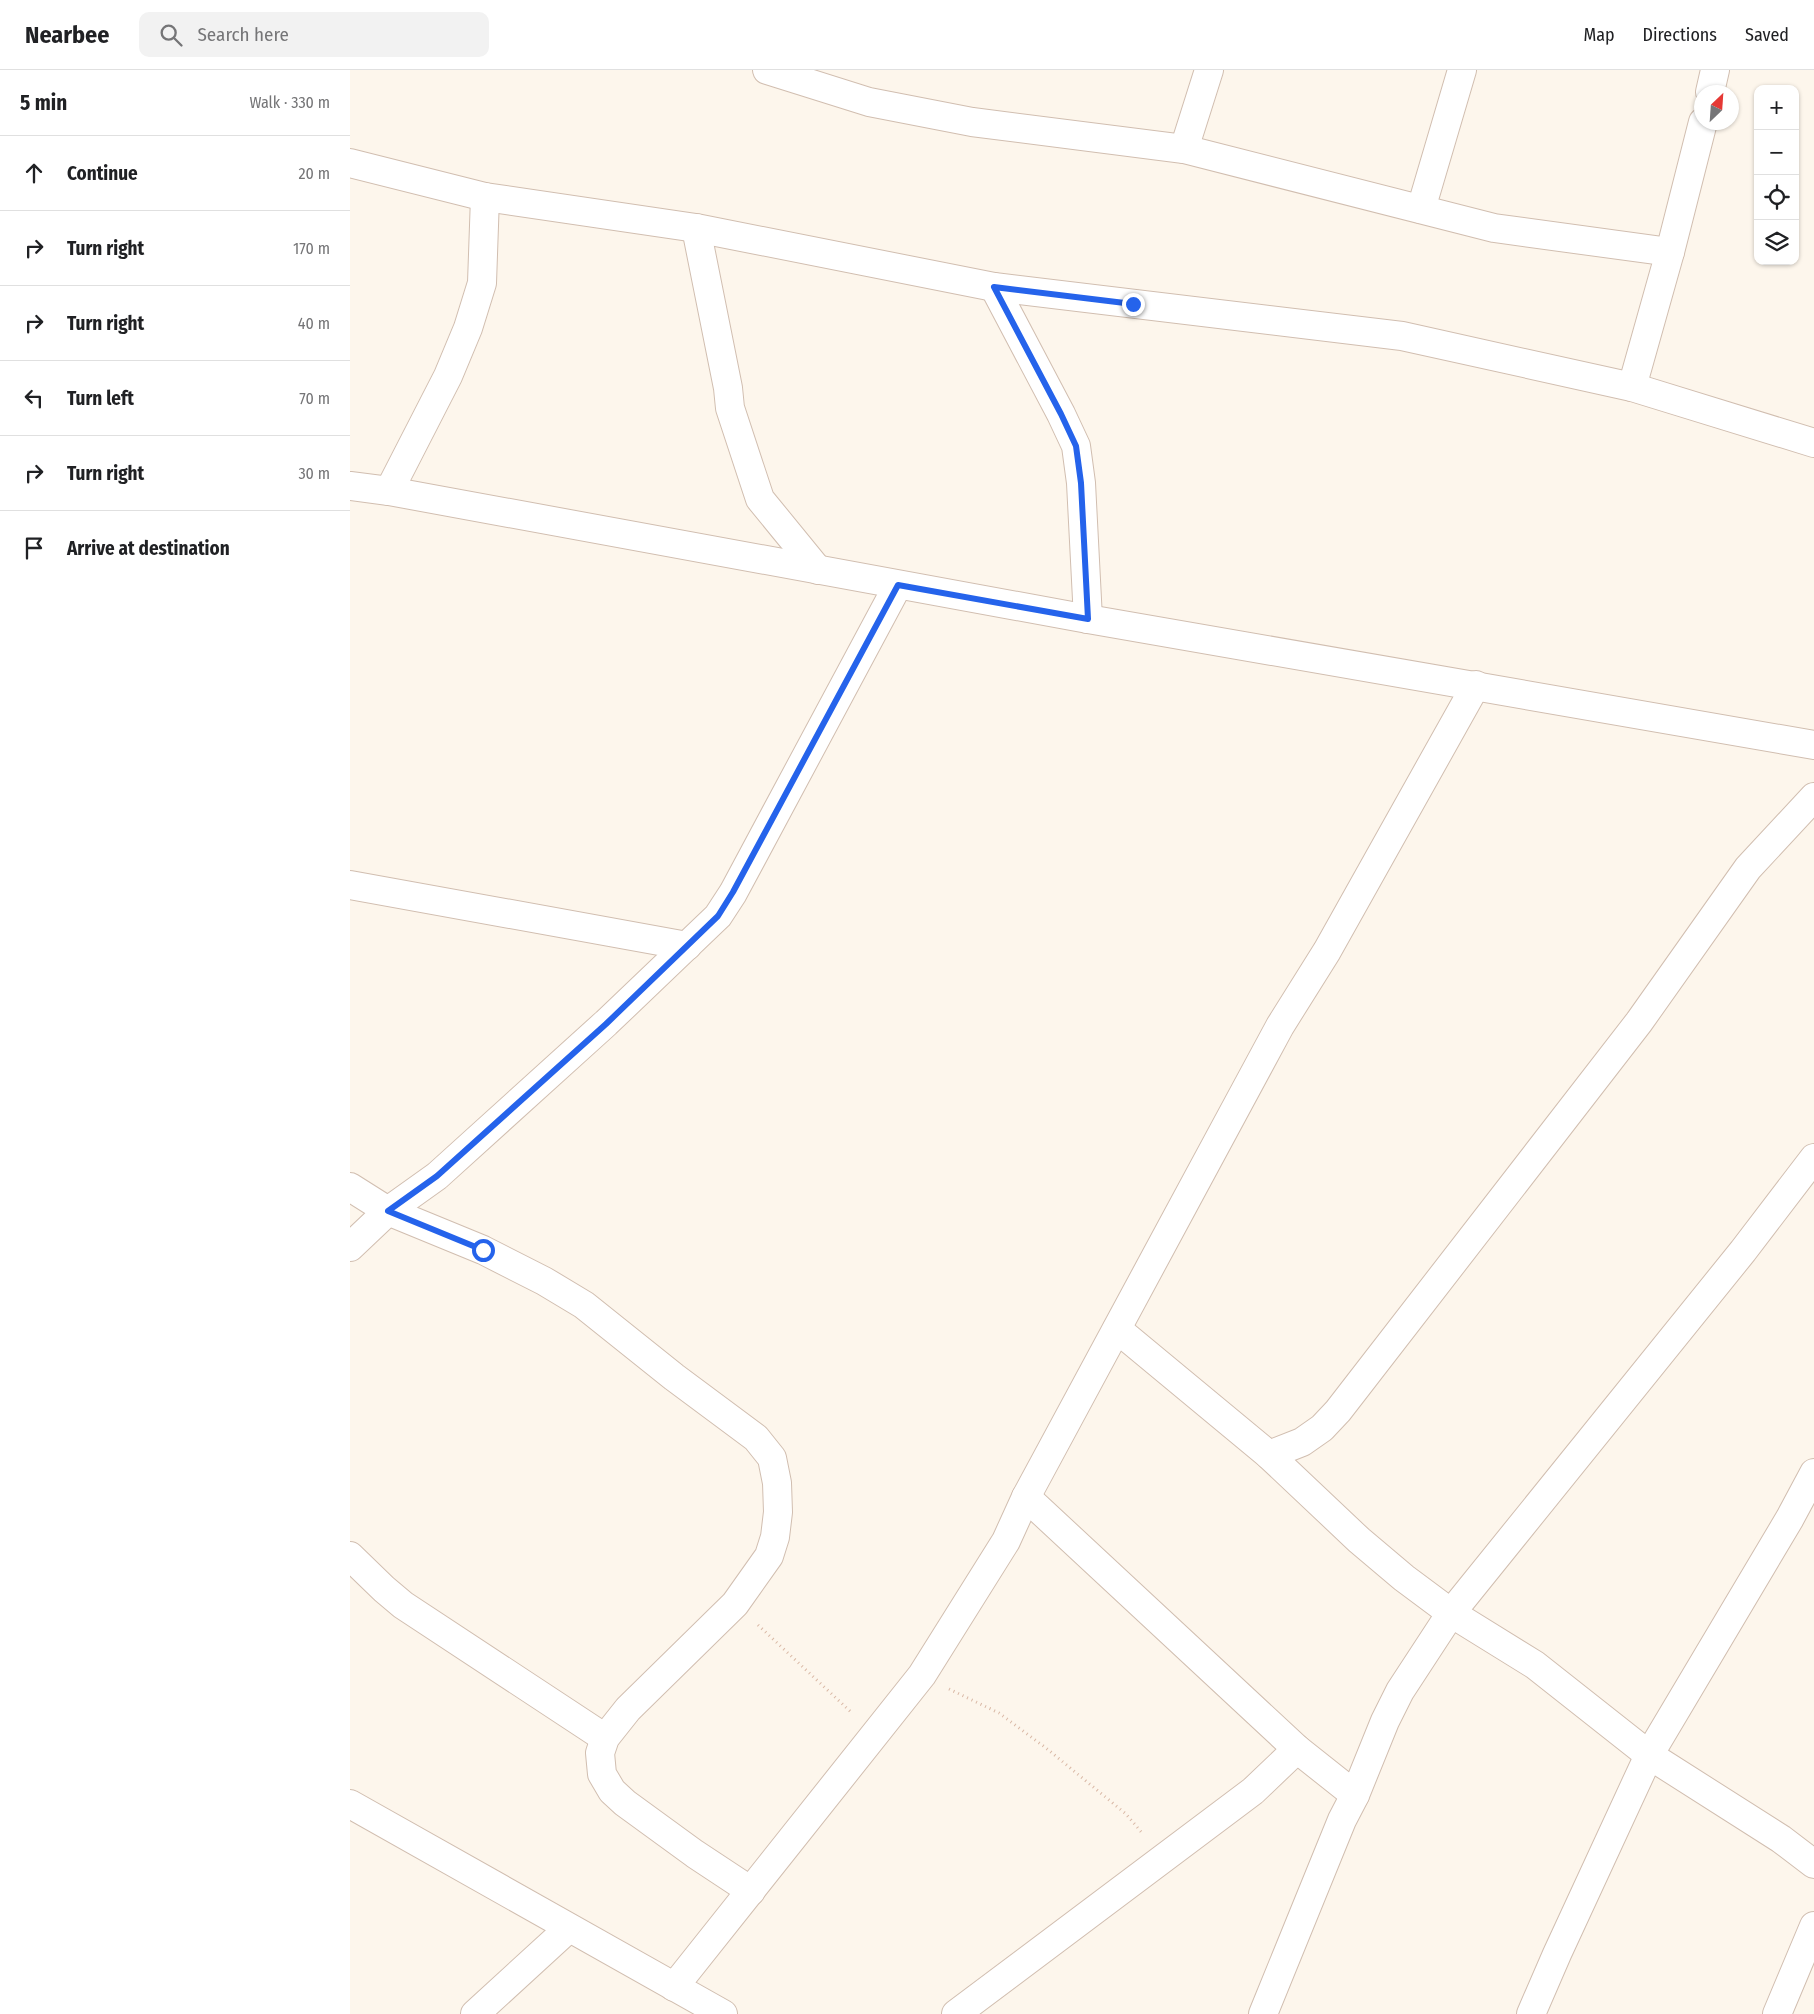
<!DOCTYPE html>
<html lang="en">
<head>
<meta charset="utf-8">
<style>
  body { margin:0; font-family:"Fira Sans Condensed",sans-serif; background:#f2f2f2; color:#202124 }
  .controls { position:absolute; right:15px; top:15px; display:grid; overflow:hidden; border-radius:10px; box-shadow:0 1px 4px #0004 }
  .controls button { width:45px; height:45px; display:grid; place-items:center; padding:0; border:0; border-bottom:1px solid #e0e0e0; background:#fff; color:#202124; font:25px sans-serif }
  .compass { position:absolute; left:1344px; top:15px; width:45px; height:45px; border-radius:50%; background:#fff; box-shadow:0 1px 4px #0004; rotate:25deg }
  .stop { position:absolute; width:15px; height:15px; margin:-11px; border:4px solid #2563eb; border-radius:50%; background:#fff }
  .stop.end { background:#2563eb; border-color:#fff; box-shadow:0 1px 5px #0008 }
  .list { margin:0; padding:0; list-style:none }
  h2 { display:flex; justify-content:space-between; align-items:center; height:65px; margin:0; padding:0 20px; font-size:21px }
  h2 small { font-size:16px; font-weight:400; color:#757577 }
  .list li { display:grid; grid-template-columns:32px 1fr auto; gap:15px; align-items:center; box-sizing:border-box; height:75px; padding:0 20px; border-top:1px solid #e0e0e0 }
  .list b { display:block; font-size:19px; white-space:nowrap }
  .list em { font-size:16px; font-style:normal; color:#757577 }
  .icon { flex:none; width:28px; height:28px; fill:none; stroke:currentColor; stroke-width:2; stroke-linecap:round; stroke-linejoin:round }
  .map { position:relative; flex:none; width:1464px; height:1944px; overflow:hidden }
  header { display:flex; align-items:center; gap:30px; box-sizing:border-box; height:70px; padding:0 25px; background:#fff; border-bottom:1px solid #e0e0e0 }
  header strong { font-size:24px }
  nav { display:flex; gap:28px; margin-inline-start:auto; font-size:18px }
  .search { width:350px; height:45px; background:#f2f2f2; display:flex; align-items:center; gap:12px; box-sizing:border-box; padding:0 18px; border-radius:10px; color:#757577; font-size:19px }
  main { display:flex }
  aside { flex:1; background:#fff }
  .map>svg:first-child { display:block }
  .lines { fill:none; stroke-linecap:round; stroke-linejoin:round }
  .street-casing { stroke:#d1beb0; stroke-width:30 }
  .path { stroke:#d9b8a5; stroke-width:3; stroke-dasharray:1 4; stroke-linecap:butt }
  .street { stroke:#fff; stroke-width:28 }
  .route { stroke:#2563eb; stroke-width:6 }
</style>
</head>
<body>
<header>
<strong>Nearbee</strong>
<div class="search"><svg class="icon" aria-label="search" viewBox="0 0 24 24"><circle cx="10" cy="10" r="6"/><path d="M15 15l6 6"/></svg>Search here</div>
<nav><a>Map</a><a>Directions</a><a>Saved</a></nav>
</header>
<main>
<aside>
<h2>5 min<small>Walk · 330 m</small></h2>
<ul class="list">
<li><svg class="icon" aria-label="ahead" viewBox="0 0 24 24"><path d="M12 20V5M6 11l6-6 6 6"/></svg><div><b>Continue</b></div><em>20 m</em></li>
<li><svg class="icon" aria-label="right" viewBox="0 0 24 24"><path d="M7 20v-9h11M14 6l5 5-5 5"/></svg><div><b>Turn right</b></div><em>170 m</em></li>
<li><svg class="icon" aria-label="right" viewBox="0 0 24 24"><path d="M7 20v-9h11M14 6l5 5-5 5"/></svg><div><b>Turn right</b></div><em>40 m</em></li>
<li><svg class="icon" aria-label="left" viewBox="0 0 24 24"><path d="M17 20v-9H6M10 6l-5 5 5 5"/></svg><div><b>Turn left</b></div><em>70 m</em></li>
<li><svg class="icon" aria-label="right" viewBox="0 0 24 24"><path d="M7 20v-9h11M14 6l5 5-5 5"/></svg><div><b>Turn right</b></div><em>30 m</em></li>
<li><svg class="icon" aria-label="arrive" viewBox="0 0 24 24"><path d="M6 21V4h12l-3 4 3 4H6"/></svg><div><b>Arrive at destination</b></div></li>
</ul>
</aside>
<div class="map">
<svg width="1464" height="1944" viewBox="0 0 1464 1944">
  <rect width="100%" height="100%" fill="#fdf6ec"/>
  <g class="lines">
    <g class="street-casing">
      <g id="street">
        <polyline points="417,0 519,32 622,52 834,79 1144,158 1320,182"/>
        <polyline points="1360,22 1365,0"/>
        <polyline points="834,79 859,0"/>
        <polyline points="0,93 135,127 346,158 644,217 1052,266 1282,317 1464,373"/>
        <polyline points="1071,139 1112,0"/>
        <polyline points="346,158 378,318 380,338 410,429 468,500"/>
        <polyline points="644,217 711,344 726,376 731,413 738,549"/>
        <polyline points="1282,317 1320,182 1353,52"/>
        <polyline points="0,416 39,421 738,549 1464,675"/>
        <polyline points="39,421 98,306 118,258 132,213 135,127"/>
        <polyline points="0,815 337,876"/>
        <polyline points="0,1117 38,1141 133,1180 194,1211 234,1235 324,1307 406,1368 422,1388 427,1413 428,1442 425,1467 419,1486 385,1534 278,1639 255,1668 250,1683 252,1704 262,1721 275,1733 345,1784 401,1821"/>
        <polyline points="0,1177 38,1141 87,1106 256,953 368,846 383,823 548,515"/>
        <polyline points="767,1259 919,1385 1009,1470 1054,1508 1101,1543 1185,1595 1299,1685 1431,1769 1464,1794"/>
        <polyline points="919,1385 952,1372 972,1358 988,1341 1289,952 1398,798 1464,727"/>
        <polyline points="676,1427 947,1679"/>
        <polyline points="0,1486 34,1519 53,1535 255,1668"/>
        <polyline points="0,1734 373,1944"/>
        <polyline points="324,1917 572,1605 656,1471 676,1427 930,956 977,881 1126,615"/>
        <polyline points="125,1944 219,1858"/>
        <polyline points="606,1944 903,1721 947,1679 1005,1725"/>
        <polyline points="913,1944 992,1750 1005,1725 1035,1651 1050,1621 1101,1543 1393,1181 1464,1088"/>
        <polyline points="1181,1944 1207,1884 1299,1685 1440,1448 1464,1403"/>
        <polyline points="1427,1944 1464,1856"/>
      </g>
    </g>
    <g class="path">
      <polyline points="408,1555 502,1643"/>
      <polyline points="599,1619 649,1643 696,1678 776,1744 793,1764"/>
    </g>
    <use href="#street" class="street"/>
  </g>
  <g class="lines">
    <polyline class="route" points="133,1180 38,1141 87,1106 256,954 368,846 383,822 548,515 738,549 731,413 726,376 711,344 644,217 783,234"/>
  </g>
</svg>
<div class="controls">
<button>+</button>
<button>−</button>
<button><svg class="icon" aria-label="locate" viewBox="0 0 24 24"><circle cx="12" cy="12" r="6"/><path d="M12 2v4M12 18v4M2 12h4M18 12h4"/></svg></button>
<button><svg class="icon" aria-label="layers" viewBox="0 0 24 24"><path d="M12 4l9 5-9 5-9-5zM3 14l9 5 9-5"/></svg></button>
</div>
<svg class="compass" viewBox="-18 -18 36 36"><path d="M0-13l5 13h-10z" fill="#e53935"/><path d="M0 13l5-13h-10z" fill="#757577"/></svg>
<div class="stop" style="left:133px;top:1180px"></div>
<div class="stop end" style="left:783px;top:234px"></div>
</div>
</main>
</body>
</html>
